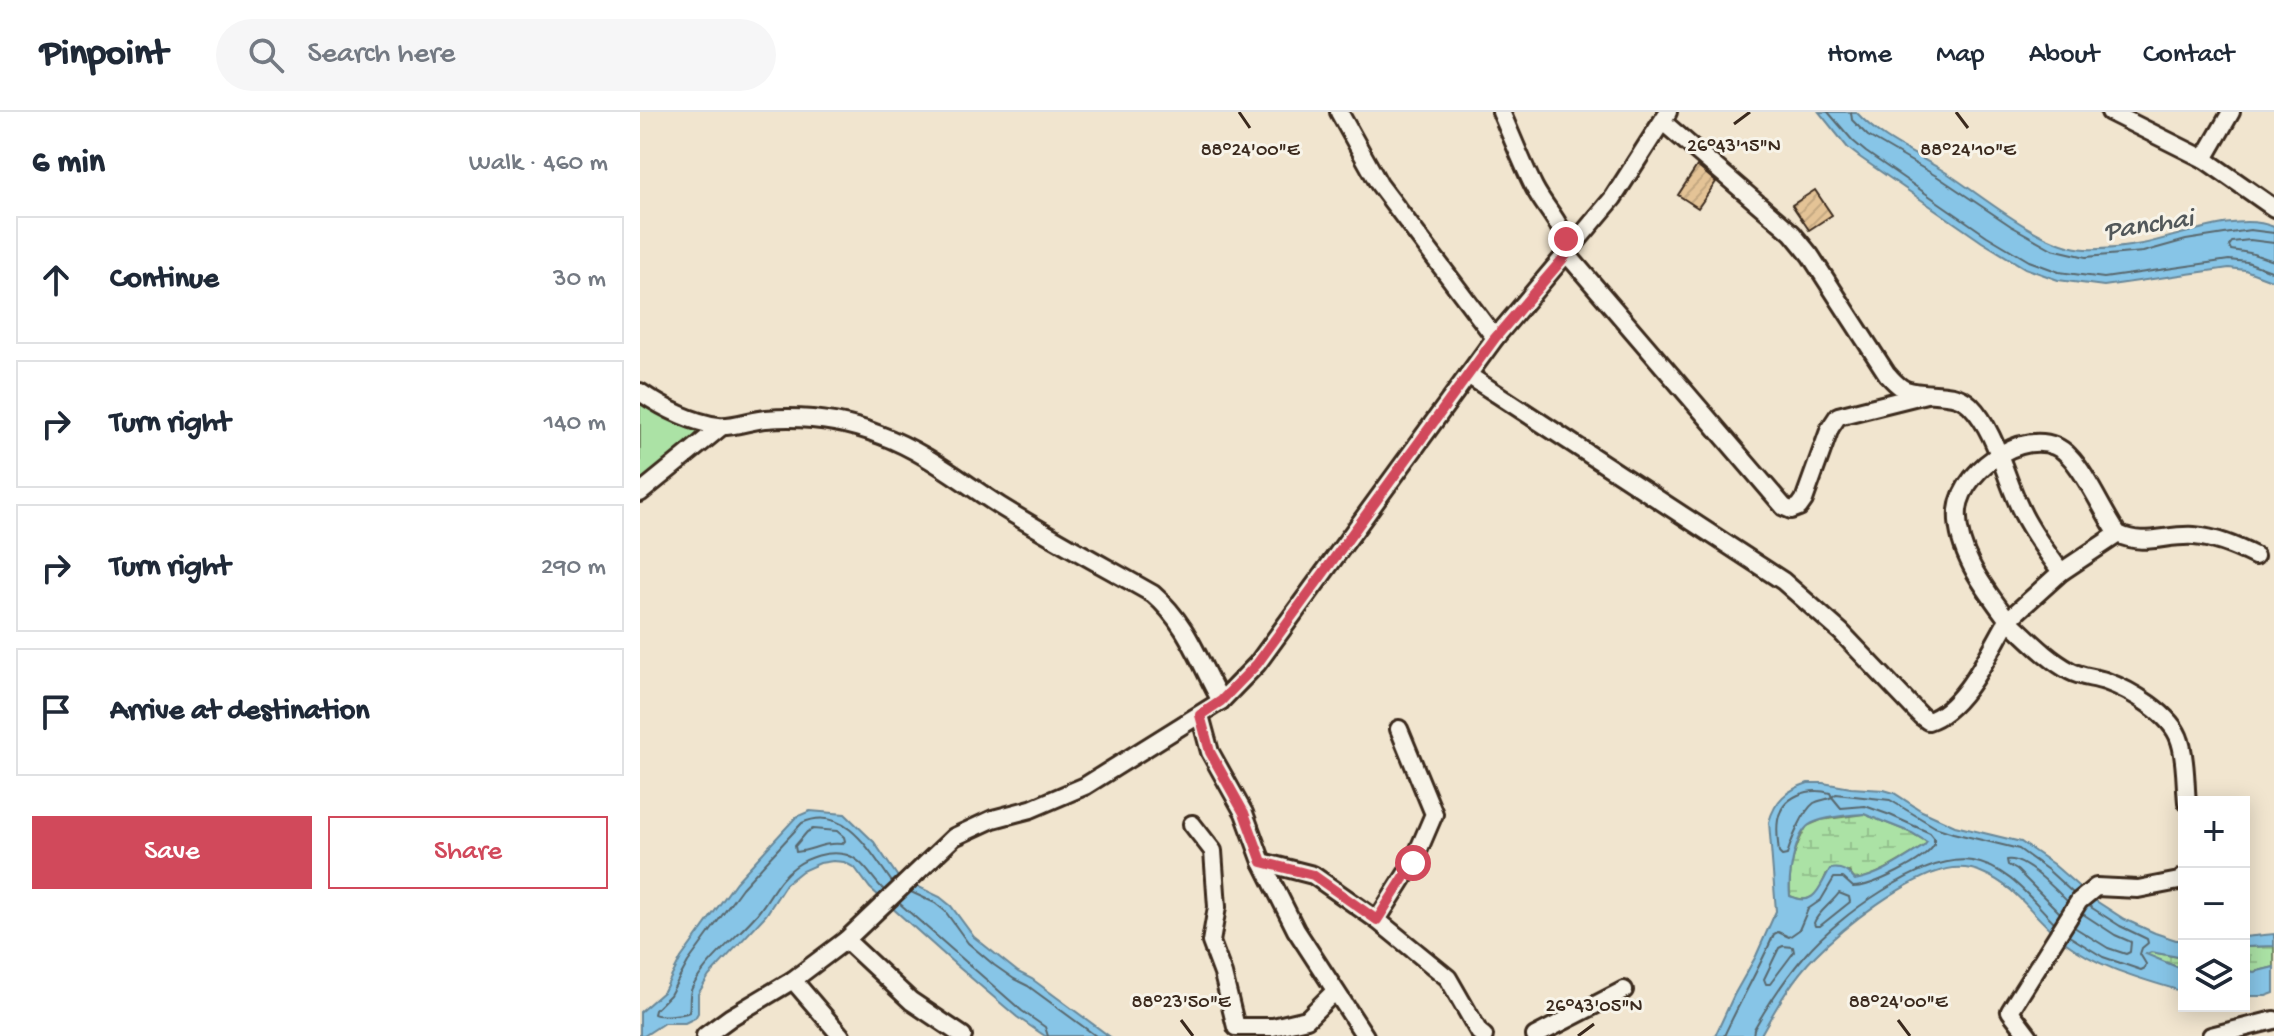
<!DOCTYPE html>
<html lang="en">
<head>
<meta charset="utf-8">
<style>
  body { margin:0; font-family:"Gochi Hand",sans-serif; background:#f6f6f7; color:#1f2937 }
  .controls { position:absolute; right:24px; bottom:24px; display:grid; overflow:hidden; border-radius:0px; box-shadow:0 4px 20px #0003 }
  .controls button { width:72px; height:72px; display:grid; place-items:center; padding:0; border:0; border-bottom:2px solid #e0e1e3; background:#fff; color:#1f2937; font:40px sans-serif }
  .stop { position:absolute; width:24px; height:24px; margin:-18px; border:6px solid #d1495b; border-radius:50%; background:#fff }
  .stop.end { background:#d1495b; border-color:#fff; box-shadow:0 2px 8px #0008 }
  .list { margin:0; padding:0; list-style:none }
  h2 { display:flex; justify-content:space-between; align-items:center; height:104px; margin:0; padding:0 32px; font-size:34px }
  h2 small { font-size:26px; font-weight:400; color:#747a83 }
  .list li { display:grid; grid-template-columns:52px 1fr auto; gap:24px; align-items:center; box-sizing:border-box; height:128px; margin:0 16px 16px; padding:0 16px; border:2px solid #e0e1e3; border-radius:0px }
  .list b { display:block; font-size:30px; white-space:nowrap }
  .list em { font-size:26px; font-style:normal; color:#747a83 }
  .actions { display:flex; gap:16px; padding:24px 32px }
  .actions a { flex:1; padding:18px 0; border:2px solid #d1495b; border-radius:0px; text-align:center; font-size:28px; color:#d1495b }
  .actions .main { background:#d1495b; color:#fff }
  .icon { flex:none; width:44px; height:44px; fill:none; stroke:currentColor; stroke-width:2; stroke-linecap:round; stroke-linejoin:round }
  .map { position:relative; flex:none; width:1634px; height:924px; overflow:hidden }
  header { display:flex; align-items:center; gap:48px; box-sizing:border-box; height:112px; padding:0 40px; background:#fff; border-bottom:2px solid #e0e1e3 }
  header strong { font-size:38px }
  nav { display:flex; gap:44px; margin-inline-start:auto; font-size:28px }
  .search { width:560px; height:72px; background:#f6f6f7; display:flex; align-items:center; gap:20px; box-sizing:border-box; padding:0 28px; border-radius:44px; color:#747a83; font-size:30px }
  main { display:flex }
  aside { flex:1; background:#fff }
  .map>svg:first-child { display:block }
  .green { fill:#abe2a5; stroke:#738662; stroke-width:2 }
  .wetland { fill:url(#wetland-marsh); stroke:#738662; stroke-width:2 }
  .water { fill:#87c5e7; stroke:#698797; stroke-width:2; fill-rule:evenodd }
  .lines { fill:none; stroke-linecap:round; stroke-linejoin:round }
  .shore { stroke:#59686e; stroke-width:2 }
  .building { fill:url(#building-hatch); stroke:#3b2a1e; stroke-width:2 }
  .minor-casing { stroke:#3b2a1e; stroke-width:22 }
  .minor { stroke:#f7f3e8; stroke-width:16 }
  .route { stroke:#d1495b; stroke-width:10 }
  .ticks { fill:none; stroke:#3b2a1e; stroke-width:3 }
  .labels { text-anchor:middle; stroke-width:6; stroke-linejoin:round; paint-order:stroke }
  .water-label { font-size:28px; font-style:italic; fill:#52585a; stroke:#f7f3e8 }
  .ticks-label { font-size:20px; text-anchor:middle; fill:#3b2a1e; stroke:#f7f3e8; stroke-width:6; stroke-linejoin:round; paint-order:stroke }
</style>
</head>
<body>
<header>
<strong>Pinpoint</strong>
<div class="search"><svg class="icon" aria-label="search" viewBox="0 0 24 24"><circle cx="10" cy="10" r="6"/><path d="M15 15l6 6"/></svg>Search here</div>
<nav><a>Home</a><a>Map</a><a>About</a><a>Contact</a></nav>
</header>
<main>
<aside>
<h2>6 min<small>Walk · 460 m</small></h2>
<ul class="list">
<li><svg class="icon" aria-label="ahead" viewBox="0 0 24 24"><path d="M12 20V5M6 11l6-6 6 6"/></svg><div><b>Continue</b></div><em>30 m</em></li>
<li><svg class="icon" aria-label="right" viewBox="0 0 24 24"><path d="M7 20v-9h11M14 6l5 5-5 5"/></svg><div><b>Turn right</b></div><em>140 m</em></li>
<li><svg class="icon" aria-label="right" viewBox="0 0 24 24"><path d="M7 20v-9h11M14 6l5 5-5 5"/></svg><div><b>Turn right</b></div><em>290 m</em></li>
<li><svg class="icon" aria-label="arrive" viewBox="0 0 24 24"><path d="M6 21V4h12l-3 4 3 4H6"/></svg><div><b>Arrive at destination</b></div></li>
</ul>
<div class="actions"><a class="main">Save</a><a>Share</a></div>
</aside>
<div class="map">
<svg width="1634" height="924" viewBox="0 0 1634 924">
  <defs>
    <pattern id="wetland-marsh" width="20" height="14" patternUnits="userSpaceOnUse" patternTransform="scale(2)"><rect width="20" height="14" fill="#abe2a5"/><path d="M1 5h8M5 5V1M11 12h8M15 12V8" fill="none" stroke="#94c28e"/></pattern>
    <pattern id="building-hatch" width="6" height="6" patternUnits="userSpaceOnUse" patternTransform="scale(2)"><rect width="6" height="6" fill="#e4c396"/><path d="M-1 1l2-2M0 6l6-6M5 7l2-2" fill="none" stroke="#c4a881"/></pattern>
  </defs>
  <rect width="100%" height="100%" fill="#f1e5cf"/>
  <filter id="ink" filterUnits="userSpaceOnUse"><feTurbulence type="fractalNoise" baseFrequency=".0125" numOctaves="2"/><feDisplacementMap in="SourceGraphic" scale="16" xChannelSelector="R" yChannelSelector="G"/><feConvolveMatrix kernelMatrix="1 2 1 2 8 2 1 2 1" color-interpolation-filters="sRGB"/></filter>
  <g filter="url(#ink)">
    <polygon class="green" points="0,289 58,319 51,329 0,369"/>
    <g class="wetland">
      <path d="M1224 702 1272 721 1287 730 1284 734C1263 747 1240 763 1215 768L1209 760 1187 761C1179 780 1173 794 1150 784 1148 761 1154 734 1167 714L1181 708Z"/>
      <polygon points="1634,834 1634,855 1614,860 1604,858 1604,835"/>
      <polygon points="1511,840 1544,846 1544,858 1506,843"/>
    </g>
    <g class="water">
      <path d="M1179 0H1216C1243 29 1269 38 1302 58 1341 82 1400 135 1446 137 1463 138 1485 135 1502 132 1538 125 1599 99 1634 115V169L1605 158 1589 156 1464 174 1418 168 1385 156 1342 130 1221 46 1208 36Z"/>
      <path d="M1168 671H1183L1211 676 1244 678 1254 681 1282 699 1315 714 1381 730 1413 752 1453 787 1484 807 1515 821 1536 828H1544V846L1511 840 1506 842 1544 858V880C1503 867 1461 857 1426 831 1396 809 1378 775 1343 761 1332 756 1318 755 1307 757 1266 766 1204 814 1175 844 1152 867 1136 896 1120 924H1075L1094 883 1116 844 1136 799 1129 710C1135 688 1147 678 1168 671ZM1224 702 1272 721 1287 730 1284 734C1263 747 1240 764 1215 768 1207 759 1202 755 1190 757 1179 775 1175 796 1150 784 1148 767 1154 724 1169 713 1180 705 1210 703 1224 702Z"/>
      <polygon points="170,699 205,702 234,730 258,765 300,785 311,794 334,825 378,860 392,867 469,924 405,924 377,905 316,853 230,776 215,756 204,750 193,749 180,751 162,759 146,772 126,803 69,864 58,882 58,901 55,906 45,911 24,911 4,924 0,924 0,900 24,879 41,846 96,770 156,705"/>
      <polygon points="1634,822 1634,834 1604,835 1604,825"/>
      <polygon points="1634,855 1634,881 1626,884 1604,884 1604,858 1614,860"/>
    </g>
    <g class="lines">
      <g class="shore">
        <polyline points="1188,0 1213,29 1226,40 1347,124 1389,149 1419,160 1464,166 1589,148 1607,150 1634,160"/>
        <polyline points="1211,0 1212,8 1228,24 1298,65 1371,114 1412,137 1446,145 1503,140 1546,128 1610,118 1634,121"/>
        <polyline points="1634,131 1610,128 1592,130 1589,134 1591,138 1610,141 1634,149"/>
        <path d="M173 717 197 719 204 725 205 729 202 732C182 730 172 739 156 740L155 734 167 720Z"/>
        <path d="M244 778C231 766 222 745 203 742 187 739 169 745 156 754 137 767 131 785 117 802 97 825 66 849 52 876 48 884 51 892 49 900 43 903 19 905 14 902L15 898 30 883 48 850 102 776 162 711C205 691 231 741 252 770"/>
        <polyline points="271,780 295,791 305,799 328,831 354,853 374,867 388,874 456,924"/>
        <path d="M1199 781 1209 785 1210 790 1180 814H1175L1174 811C1177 801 1192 791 1199 781Z"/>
        <polyline points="259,791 382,899 405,915 408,924"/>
        <path d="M1420 801 1377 758 1368 753 1367 748C1383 744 1415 777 1427 789"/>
        <polyline points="1434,815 1468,836 1486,842 1490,840 1491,830 1475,823 1443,802"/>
        <polyline points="1429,824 1463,845 1501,858 1505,856 1506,852 1500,842 1502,836 1508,831 1507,827 1480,814 1449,794"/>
        <polygon points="1143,834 1153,835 1154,840 1130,872 1126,872 1124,867 1139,836"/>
        <path d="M1084 924C1100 889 1119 857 1134 822L1138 820 1149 825 1159 818 1168 797 1181 788 1194 766H1203L1213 775C1232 775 1285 749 1294 733V726L1290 721 1250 703 1225 694 1201 696 1192 685C1186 688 1179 688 1174 691 1163 699 1151 729 1147 743L1142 744 1139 741C1138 731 1136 719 1138 708 1142 684 1169 675 1190 681L1192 685 1196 682 1250 688 1295 715 1313 721 1379 737 1408 758 1433 781"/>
        <path d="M1113 924 1114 917C1129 891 1146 865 1166 842 1196 806 1284 741 1332 749 1368 755 1390 786 1414 810"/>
      </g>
    </g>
    <g class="building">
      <polygon points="1057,54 1076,70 1058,96 1038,83"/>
      <polygon points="1175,78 1192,103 1169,118 1152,93"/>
    </g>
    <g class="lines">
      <g class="minor-casing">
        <g id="minor">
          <polyline points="699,0 739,72 855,226"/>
          <path d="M861 0C872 25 882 51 894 75 907 100 925 112 927 142L1144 395 1151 398 1159 395 1164 388 1190 316 1198 304 1286 282"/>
          <polyline points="1470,0 1564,47 1634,96"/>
          <path d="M1023 10 1152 121 1170 143 1247 262C1253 268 1258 275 1266 278 1286 285 1314 277 1330 293 1356 319 1365 366 1381 398 1391 420 1407 440 1421 460"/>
          <polyline points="1564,47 1591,0"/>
          <path d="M828 263 1143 469 1201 520 1281 604 1288 609C1324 598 1349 540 1368 508 1387 525 1407 547 1430 559 1441 565 1453 565 1465 569 1490 578 1532 602 1540 629 1546 647 1545 671 1547 690"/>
          <path d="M0 280C22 295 51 310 78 314 92 316 111 308 126 307 164 304 204 309 240 323 284 339 321 369 360 394 410 425 462 453 513 482 548 512 559 550 581 589"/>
          <polyline points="0,381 81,315"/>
          <path d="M1478 422 1421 460 1368 508C1345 477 1315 439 1318 398 1322 355 1395 307 1429 344 1446 361 1463 400 1478 422 1504 435 1526 422 1554 424 1576 426 1595 434 1615 444"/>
          <polyline points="560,603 570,640 604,701 622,750 656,818 725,924"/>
          <polyline points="552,712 573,739 577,795 571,830 583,862 596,915 633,915 667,907 695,879"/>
          <polyline points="622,750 673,763 737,808 808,866 839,920 844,924"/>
          <polyline points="737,808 773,751 794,702 759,617"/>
          <polyline points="206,828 271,889 323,924"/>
          <polyline points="153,868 201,924"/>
          <polyline points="65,924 91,905 153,868 206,828 314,725 353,707 391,697 445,674 581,589 617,552 855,226 973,86 1028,0"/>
          <polyline points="895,924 984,878"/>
          <polyline points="1389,924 1370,899 1439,789 1456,775 1498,777 1539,769 1544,765"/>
          <polyline points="1571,924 1634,908"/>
        </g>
      </g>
      <use href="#minor" class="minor"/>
    </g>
  </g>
  <g class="lines" filter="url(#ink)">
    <polyline class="route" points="773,751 737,808 673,763 622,750 604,701 570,640 560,603 581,589 617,552 855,226 927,142 926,127"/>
  </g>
  <path class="ticks" d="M599 0 610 16M1316 0 1328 16M1094 12 1110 0M541 908 553 924M1258 908 1270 924M938 924 954 912"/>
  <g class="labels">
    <g class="water-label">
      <text transform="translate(1508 110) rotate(-9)" y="10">Panchai</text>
    </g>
  </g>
  <g class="ticks-label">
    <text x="1094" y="39">26°43'15"N</text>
    <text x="610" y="43">88°24'00"E</text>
    <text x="1328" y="43">88°24'10"E</text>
    <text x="541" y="895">88°23'50"E</text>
    <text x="1258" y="895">88°24'00"E</text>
    <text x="954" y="899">26°43'05"N</text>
  </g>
</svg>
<div class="controls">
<button>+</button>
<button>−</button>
<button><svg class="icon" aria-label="layers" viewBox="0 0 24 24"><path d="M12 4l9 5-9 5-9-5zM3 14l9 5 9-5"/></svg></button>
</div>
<div class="stop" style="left:773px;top:751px"></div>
<div class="stop end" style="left:926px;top:127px"></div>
</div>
</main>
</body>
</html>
